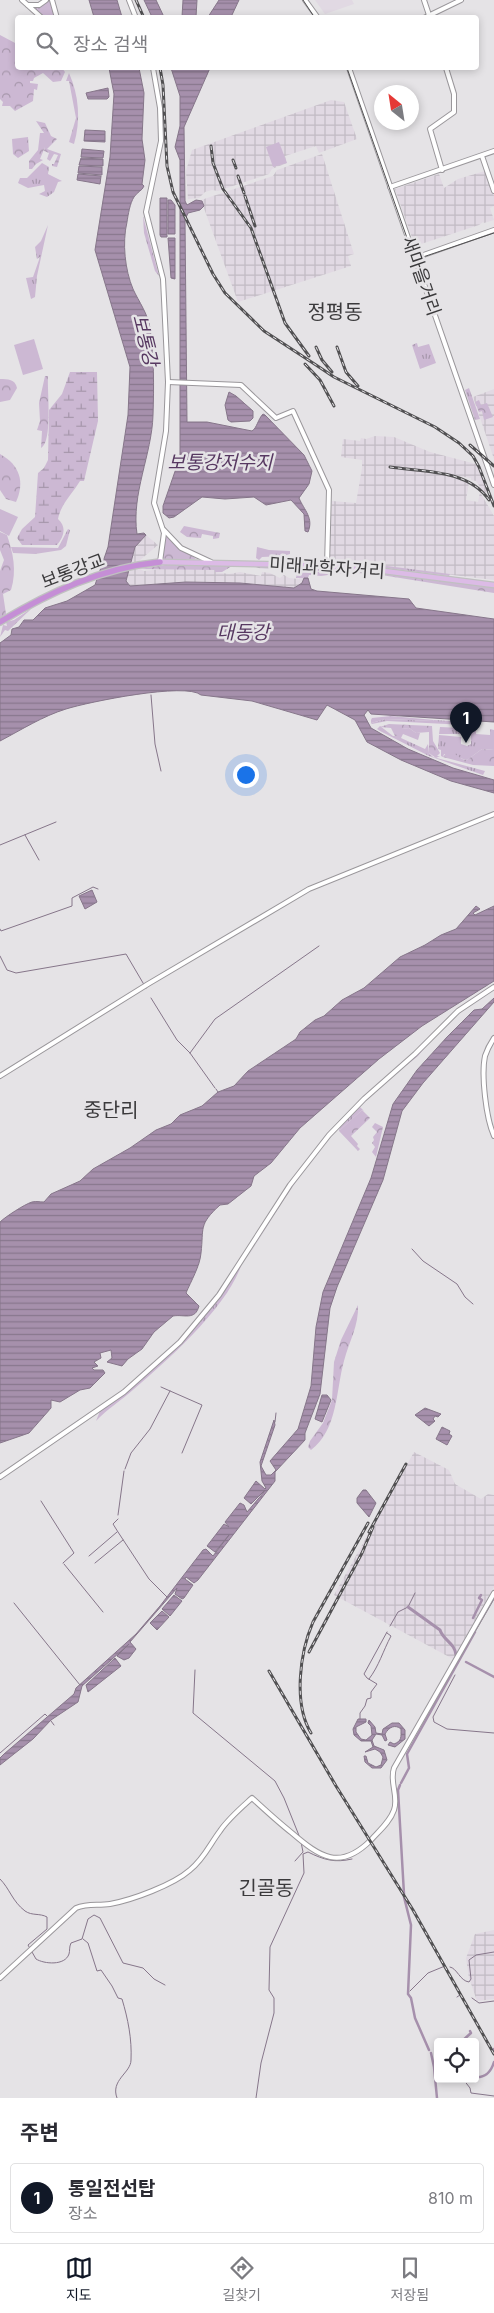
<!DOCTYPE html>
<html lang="ko">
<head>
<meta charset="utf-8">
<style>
  body { margin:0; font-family:Inter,"Noto Sans KR",sans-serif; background:#f7f7f7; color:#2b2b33 }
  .controls { position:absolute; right:15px; bottom:15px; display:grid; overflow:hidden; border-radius:5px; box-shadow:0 2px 8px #0003 }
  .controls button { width:45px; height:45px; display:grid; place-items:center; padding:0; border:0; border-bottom:1px solid #e1e1e2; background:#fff; color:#2b2b33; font:25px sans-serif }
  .compass { position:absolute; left:374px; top:85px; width:45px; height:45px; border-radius:50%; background:#fff; box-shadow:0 2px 8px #0003; rotate:330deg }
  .you { position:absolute; left:245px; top:774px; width:18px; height:18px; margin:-12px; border:4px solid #fff; border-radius:50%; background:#1a73e8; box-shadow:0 0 0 8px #1a73e833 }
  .badge { display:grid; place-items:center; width:32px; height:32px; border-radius:50%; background:#111827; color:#fff; font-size:16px; font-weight:700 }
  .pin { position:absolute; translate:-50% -41px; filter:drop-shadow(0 1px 2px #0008) }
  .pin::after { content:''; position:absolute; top:26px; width:18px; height:15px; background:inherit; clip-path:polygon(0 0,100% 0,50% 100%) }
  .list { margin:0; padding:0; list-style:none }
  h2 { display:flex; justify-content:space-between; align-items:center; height:65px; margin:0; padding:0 20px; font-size:21px }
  h2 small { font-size:16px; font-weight:400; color:#7c7c81 }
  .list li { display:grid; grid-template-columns:32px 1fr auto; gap:15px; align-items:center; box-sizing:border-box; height:70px; margin:0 10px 10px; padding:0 10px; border:1px solid #e1e1e2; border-radius:5px }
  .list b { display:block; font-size:19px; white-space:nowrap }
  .list p { margin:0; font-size:16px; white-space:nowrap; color:#7c7c81 }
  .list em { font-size:16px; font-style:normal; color:#7c7c81 }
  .icon { flex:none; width:28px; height:28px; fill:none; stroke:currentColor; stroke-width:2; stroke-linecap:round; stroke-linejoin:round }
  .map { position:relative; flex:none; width:494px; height:2098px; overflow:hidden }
  .search { position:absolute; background:#fff; box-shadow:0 2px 8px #0003; left:15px; right:15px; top:15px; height:55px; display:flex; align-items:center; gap:12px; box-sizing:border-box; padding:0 18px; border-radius:5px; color:#7c7c81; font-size:19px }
  .sheet { height:145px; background:#fff }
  nav { display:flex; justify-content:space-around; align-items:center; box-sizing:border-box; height:70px; border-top:1px solid #e1e1e2; background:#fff; font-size:14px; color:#7c7c81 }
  nav a { display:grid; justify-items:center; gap:2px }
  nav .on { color:#111827 }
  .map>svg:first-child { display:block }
  .built { fill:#e1d9e3 }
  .industrial { fill:url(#industrial-grid) }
  .grass { fill:url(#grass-tufts) }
  .forest { fill:url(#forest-crowns) }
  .wetland { fill:url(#wetland-marsh) }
  .park { fill:#ccb8d3 }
  .water { fill:url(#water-rules); stroke:#86768a }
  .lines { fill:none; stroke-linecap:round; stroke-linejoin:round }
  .stream { stroke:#86768a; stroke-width:1 }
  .canal { stroke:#a690ac; stroke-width:2.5 }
  .river { stroke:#a690ac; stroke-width:3 }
  .secondary-casing { stroke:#9a979b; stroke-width:6 }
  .primary-casing { stroke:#c0c0c1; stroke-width:7 }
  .highway-casing { stroke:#c0c0c1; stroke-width:8 }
  .secondary { stroke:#fff; stroke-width:4 }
  .primary { stroke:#dcbbe6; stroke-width:4.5 }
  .highway { stroke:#c58ed6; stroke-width:5.5 }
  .tram { stroke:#515052; stroke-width:1 }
  .rail-casing { stroke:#515052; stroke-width:3 }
  .rail { stroke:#e5e3e6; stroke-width:1; stroke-dasharray:4; stroke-linecap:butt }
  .labels { text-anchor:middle; stroke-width:5; stroke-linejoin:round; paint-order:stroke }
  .street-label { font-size:18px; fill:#3b3a3c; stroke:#e5e3e6 }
  .water-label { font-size:19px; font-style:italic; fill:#573861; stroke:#e5e3e6 }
  .quarter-label { font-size:20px; fill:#3b3a3c; stroke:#e5e3e6 }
</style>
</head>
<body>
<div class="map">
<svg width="494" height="2098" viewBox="0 0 494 2098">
  <defs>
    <pattern id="industrial-grid" width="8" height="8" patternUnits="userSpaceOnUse" patternTransform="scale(1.25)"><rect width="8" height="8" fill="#e1d9e3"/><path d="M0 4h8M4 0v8" fill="none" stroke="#c2bbc4"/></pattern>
    <pattern id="grass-tufts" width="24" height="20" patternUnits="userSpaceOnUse" patternTransform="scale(1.25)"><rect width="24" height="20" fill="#ccb8d3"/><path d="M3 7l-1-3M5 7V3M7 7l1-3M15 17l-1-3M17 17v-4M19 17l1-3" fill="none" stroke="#a797ac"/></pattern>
    <pattern id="forest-crowns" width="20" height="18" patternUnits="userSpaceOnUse" patternTransform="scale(1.25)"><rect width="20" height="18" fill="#ccb8d3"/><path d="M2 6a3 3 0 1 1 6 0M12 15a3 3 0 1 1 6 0" fill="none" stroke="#a797ac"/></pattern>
    <pattern id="wetland-marsh" width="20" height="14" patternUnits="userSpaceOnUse" patternTransform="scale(1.25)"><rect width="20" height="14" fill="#ccb8d3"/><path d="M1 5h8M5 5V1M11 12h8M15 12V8" fill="none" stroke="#a797ac"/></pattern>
    <pattern id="water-rules" width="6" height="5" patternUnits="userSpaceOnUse" patternTransform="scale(1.25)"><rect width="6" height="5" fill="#a690ac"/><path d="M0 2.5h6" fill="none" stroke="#88778d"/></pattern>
  </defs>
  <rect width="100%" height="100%" fill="#e5e3e6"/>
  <polygon class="built" points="315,0 352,0 354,4 325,14"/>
  <g class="industrial">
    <polygon points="331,100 344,102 357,139 319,153 316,146 285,156 287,163 272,169 269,174 218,191 212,190 205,192 199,198 188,199 186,171 192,150"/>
    <polygon points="322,154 354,254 348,256 351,266 238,302 201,200 273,176 277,170"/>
    <polygon points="485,171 494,196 494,206 490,208 494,220 484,223 483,222 479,225 415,246 395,189 439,174 444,188 458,179"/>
    <polygon points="494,389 494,459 473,397"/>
    <polygon points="375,436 394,437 430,452 476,464 488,492 484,493 476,481 471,480 471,478 399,467 446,475 469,483 466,500 478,502 480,492 494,516 494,580 328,560 332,501 356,503 362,468 362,460 341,457 343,439 360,441 361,438 366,439"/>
    <polygon points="146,535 158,545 140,560 140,569 144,571 171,568 215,570 216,572 229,574 240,572 261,576 262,572 270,573 280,578 284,575 289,578 299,579 300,577 304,578 303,582 294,588 240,583 186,582 130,586 126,581 135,547"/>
    <polygon points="414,1452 449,1470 455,1484 481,1499 488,1494 494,1495 494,1587 453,1659 334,1595"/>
    <polygon points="494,1930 494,1999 477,2001 469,1978 466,1958 475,1934"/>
  </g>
  <g class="grass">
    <polygon points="48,0 51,0 55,17 45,17 35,9"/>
    <polygon points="42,163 49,167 48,174 62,181 58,182 54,192 47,197 39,194 45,191 44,185 28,188 18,183 20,178 27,178"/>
    <polygon points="48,225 37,276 35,297 31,299 26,278 33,277 40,257 37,259 35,247 41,241"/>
    <polygon points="417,343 418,347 429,344 436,363 420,369 412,345"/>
    <polygon points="469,388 480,419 475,420 465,390"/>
    <polygon points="68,529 70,530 66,546 61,550 35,554 13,553 11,547 58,548"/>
    <polygon points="257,547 269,550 290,551 290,554 283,556 262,557 259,560 256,558"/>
    <polygon points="371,564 450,574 449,576 370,566"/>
    <polygon points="386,719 433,721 434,720 466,722 466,725 387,721 372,724 371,723"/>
    <polygon points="380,726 393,736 395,736 401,729 409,728 416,733 420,733 418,740 403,734 401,738 425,749 428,744 429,753 433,757 485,771 483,775 429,756 380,731 377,729"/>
    <polygon points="440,727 462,728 463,734 439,734"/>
    <polygon points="471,729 476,729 476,734 490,735 490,729 494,730 494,750 482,749 467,760 444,754 443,757 441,756 441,750 438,749 439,735 461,737 461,744 467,746 471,744"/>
    <path d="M427 1045 418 1056 378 1088 344 1123 360 1107 364 1111 362 1110 339 1131 340 1126C301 1168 273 1217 243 1265L295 1180 320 1147 360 1104Z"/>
    <path d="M241 1266C226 1308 168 1360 134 1389 122 1400 107 1409 96 1421L100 1411C138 1384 172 1354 203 1318 217 1302 227 1280 241 1266Z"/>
  </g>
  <g class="forest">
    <polygon points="0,35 17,44 18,68 59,69 62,68 65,72 61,81 53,82 43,73 34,78 33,81 30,81 30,83 38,84 37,90 34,89 33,101 15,111 10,106 2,106 3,102 0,99"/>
    <path d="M69 73C79 95 81 121 74 144L69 142 76 118 69 81H66Z"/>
    <polygon points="36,121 45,123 51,136 57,139 47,149 61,154 57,167 52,166 52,164 54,164 58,155 54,154 50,161 47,159 49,153 44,151 45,147 40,159 43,160 36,164 32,169 29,169 29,161 38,150 40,133 44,133"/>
    <polygon points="28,137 29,151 18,158 13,154 12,139"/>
    <polygon points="143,216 159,276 155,271 144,233"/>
    <path d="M45 376H48C47 391 53 442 41 448L42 431 37 430 40 421 39 403Z"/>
    <path d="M0 379C8 379 15 379 17 388L10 400 0 402Z"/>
    <polygon points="479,400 481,405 487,403 493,417 484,420 482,411 479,412 475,402"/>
    <path d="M0 454C20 465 25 482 16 502L6 499 0 490Z"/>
    <polygon points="184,526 220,533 219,538 213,539 213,536 202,534 201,538 187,537 180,532"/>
    <path d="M0 532 7 535C13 553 17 570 11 590L3 594 6 614 0 618V571L4 560 0 550Z"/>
    <polygon points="166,535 196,559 162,559"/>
    <polygon points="165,565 232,566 222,572 215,572 215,570 140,569"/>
    <path d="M254 566C335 567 414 577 494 587V593L375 574 258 568Z"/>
    <polygon points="301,571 342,573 321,576 309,575 308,578 296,578 297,573"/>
    <polygon points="32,608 8,631 5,630 0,637 3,625 7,626 6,622 14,620"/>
    <polygon points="391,716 434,720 433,721 386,719 371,723 371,720 372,718"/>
    <polygon points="389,724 432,726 433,741 440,753 437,756 440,756 436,758 429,753 429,732 416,733 409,728 402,729 400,735 395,736 391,728 380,727"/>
    <polygon points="482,749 494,750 494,766 473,765 443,757 446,753 452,752 462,759 467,760"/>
    <polygon points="362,1110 370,1118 351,1136 358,1144 357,1146 360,1149 358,1151 339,1131"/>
    <polygon points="375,1123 383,1127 376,1157 372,1152 375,1147 372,1143 374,1140 373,1137 377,1132 372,1127"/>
    <path d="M358 1305C359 1326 349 1341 344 1361 336 1389 338 1430 311 1450L308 1447 310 1441 323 1423 332 1400 334 1362 341 1340Z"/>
  </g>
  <path class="wetland" d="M70 372H97L98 421 84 481H80C72 494 61 504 58 519 67 527 64 537 57 545H22L17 538 22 529 35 517 38 473 44 468 48 460 49 410 62 394Z"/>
  <g class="park">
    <polygon points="279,142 287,163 273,167 266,147"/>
    <polygon points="34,339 43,369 23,375 14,345"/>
    <polygon points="0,509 18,517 9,536 0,531"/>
  </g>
  <g class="water">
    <polygon points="89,0 117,0 122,17 94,17"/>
    <polygon points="144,0 156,0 164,17 152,17"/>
    <polygon points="183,0 197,0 196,17 182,17"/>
    <polygon points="219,0 239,0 231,17 208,17"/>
    <path d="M109 68H139L144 93 142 139 145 160 142 184 144 186C142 191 137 192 134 197 130 203 128 215 127 222 122 243 125 270 133 289 139 302 148 314 150 328 154 356 154 386 153 415 152 454 131 494 137 534L144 533 146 535 135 547 126 581 130 586 186 582 240 583 294 588 302 583 304 578H308L311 589 317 591 409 599 416 608 494 619V722L371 714 368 710 364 715 371 728 408 749 453 768 494 780V793L451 781 401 760 367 742 355 720 327 705 317 720 252 701 201 695C186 682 88 702 66 709 43 716 21 730 0 741V643L11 635 12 629 19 627 24 620H33L45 608 67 601 95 585 108 547 128 415 130 367 95 250 110 157 114 94Z"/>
    <path d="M171 68H210L184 127 185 201 187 205 196 200 202 201 204 206 200 210 188 213 185 220 187 422H207L252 431C257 428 258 419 263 414L265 415 304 455 312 471 309 484 299 498C304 510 314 518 308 532L305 531 304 514 291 500 266 505 254 497 225 499 202 497 174 517 169 518 163 513V506L180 457V160L175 147 180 126V96Z"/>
    <polygon points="108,88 109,97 107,99 88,99 86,93"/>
    <polygon points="85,130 105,131 105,142 84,141"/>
    <polygon points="82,149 104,151 103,158 81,157"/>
    <polygon points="81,158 103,159 103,166 79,165"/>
    <polygon points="79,166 102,167 102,175 78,173"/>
    <polygon points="78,174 101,176 100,184 77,180"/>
    <polygon points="160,198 167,198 167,237 161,237 160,235"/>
    <polygon points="168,200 171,200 175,205 175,234 168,234"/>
    <polygon points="168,238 175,238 175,279 171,278"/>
    <polygon points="229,392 236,396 253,411 253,418 250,421 231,422 228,420 225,405"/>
    <polygon points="92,890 97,902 85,909 79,896"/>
    <path d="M476 906 480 909 473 913 475 915 494 906V981L422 1026 379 1059 300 1128 271 1163 254 1176 251 1186 228 1204 220 1205C198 1225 204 1228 201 1253 200 1266 191 1281 186 1293L199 1306C195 1321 184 1314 173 1316L154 1332 142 1349 128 1359 122 1366 107 1362 112 1358 111 1350 100 1353 101 1358 94 1362 98 1366 92 1368 94 1370H103L105 1373 90 1388 80 1390 60 1402 51 1400V1408L29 1433 0 1443V1222C5 1217 25 1204 32 1202 37 1201 39 1202 44 1202L51 1194 80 1181 93 1169 130 1148 156 1130 171 1124 180 1115 202 1106 218 1092 234 1086 248 1071 296 1039 300 1032 315 1020 324 1016 342 1000 364 988 400 957 425 945 441 935 456 929Z"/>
    <polygon points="494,998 494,1002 423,1083 402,1111 383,1180 337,1287 330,1308 320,1394 305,1433 305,1440 275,1472 275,1481 198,1580 194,1583 186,1577 185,1579 193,1585 184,1598 182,1599 175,1594 177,1588 130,1642 136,1649 129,1658 124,1660 117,1656 129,1644 82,1686 78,1702 51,1720 33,1739 0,1765 0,1758 4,1754 74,1694 76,1688 136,1634 160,1606 203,1550 206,1549 213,1556 229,1535 215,1552 207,1546 224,1524 229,1527 225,1522 240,1503 244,1505 247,1512 264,1492 265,1490 251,1504 244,1498 256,1481 265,1489 266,1488 262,1481 260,1462 274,1420 275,1425 261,1466 266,1475 271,1475 276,1470 270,1461 298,1429 311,1386 316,1327 323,1292 371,1178 393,1104 417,1070 447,1037 474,1010 482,1009"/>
    <polygon points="322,1395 327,1395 331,1400 322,1422 315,1419"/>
    <polygon points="425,1408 441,1414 438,1417 435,1416 433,1419 435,1421 429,1426 415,1415"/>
    <polygon points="442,1427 450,1431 449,1434 452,1436 447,1445 436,1439"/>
    <polygon points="363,1490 366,1490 376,1503 369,1517 357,1503 357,1498"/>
    <polygon points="174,1595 182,1601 170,1616 162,1609"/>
    <polygon points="162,1611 169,1617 157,1630 150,1623"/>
    <polygon points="115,1658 121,1666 88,1692 86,1685"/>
    <path d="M358 1719H366V1722L356 1727V1732L361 1739 366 1740 372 1735 371 1726 368 1723 369 1720 375 1727 376 1733 382 1734 383 1729 392 1723H399L405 1730V1739L395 1747 388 1745 390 1742 394 1744C402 1741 401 1737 401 1729 395 1724 389 1727 385 1734L387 1740 385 1741 382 1735 376 1734 372 1740 374 1746 384 1750 387 1760 381 1768H372L365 1762 364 1756H366L368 1763 376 1767 381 1765 383 1757 380 1752 375 1749 365 1752 373 1747 371 1741H361L354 1735 353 1729Z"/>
  </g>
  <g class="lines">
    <g class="stream">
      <polyline points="151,695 155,744 161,771"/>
      <polyline points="25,835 39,860"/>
      <polyline points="0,845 56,822"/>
      <polyline points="0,929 1,931 72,906 72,898 93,887 98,889"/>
      <polyline points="0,956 7,970 16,973 126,954 146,988"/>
      <polyline points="151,998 177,1040 190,1053 215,1088"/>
      <polyline points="190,1053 215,1019 319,946"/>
      <polyline points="216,1089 218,1092"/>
      <polyline points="412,1249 423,1261 457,1284 465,1297 473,1304"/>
      <polyline points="161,1387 202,1405 182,1453"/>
      <polyline points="275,1422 276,1413"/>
      <polyline points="125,1469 131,1453 150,1429 170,1391"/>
      <polyline points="41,1501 74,1553 63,1563"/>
      <polyline points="118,1515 124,1471"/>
      <polyline points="118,1519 113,1524 118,1532 149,1579 167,1597"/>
      <polyline points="89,1556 117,1532"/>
      <polyline points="95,1563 123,1540"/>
      <polyline points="64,1564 103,1612"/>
      <polyline points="14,1603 80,1685"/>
      <polyline points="390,1626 398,1612 408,1607 415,1593"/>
      <polyline points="475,1632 494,1599"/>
      <polyline points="195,1670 193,1713 275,1781 284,1798 300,1838"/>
      <polyline points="455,1675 433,1717 434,1722 447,1729 494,1733"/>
      <path d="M369 1679C379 1666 383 1651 391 1636L387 1633"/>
      <polyline points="360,1719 360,1713 365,1706 367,1699 371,1698 371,1692 377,1684 367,1678 364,1674 387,1632"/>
      <polyline points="51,1721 54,1725"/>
      <polyline points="0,1753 45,1714 47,1716"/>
      <polyline points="295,1861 303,1852 301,1842"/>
      <path d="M0 1879C10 1889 12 1901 25 1911 32 1916 40 1913 47 1917V1929L28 1945 36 1959C44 1964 65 1966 69 1954 70 1951 69 1947 71 1943L82 1939 88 1919 94 1915 100 1918 123 1963 143 1968 154 1979 165 1985"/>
      <path d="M83 1939 88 1943 97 1971 101 1970 112 1986 118 1998 122 1999C128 2019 132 2039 131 2060 131 2073 110 2080 117 2098"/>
      <path d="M450 1967C457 1968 460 1981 469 1982L471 1979 469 1960 476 1955 494 1952"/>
      <polyline points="410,1991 428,1973 445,1966"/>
      <polyline points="457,1997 460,1995"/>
      <polyline points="472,1998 479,2003 494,2001"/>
      <polyline points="435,2065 438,2064"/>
      <polyline points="463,2079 470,2088 471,2093 494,2096"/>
      <path d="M256 2098 261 2063 274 2013V1998L269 1990 270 1947 304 1873 303 1854 308 1852C324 1860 335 1863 352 1859"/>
    </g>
    <g class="canal">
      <polyline points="473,1618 482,1600 479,1598 481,1595"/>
      <polyline points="466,1662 494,1677"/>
      <polyline points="401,1783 409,1768 407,1754 475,1632"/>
      <polyline points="400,1785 398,1790 404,1894"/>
      <polyline points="404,1897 411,1925 408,1994 411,1998 415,2018 429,2050"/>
      <polyline points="461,2042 471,2033 470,2031"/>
      <polyline points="494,2049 494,2051"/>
      <polyline points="431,2053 434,2067 437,2098"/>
      <path d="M475 2077C485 2078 491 2072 494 2062"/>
    </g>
    <path class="river" d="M408 1607 440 1630C443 1640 455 1643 456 1655"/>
    <g class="secondary-casing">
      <g id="secondary">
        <polyline points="22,0 42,18"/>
        <polyline points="52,0 57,18"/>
        <polyline points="129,0 136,18"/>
        <polyline points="305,0 318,18"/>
        <polyline points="424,0 430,18"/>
        <polyline points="28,5 39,5 46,0"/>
        <polyline points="424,18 461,0"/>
        <polyline points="153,68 160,108 161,141 146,212 163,279 168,382 166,431 154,503 164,533 160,562"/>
        <polyline points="349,68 494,485"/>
        <polyline points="482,156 494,191"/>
        <polyline points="442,170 430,129 454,112 454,94 446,68"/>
        <polyline points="390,187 494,151"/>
        <polyline points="415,258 494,230"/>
        <polyline points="168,382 241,385 276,418 293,411 329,490 327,566"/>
        <polyline points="164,530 181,548 211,562"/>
        <path d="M494 1038C490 1044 487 1050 485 1056 481 1075 486 1118 494 1136"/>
        <polyline points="0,1076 148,984 309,889 494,814"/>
        <polyline points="0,1477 124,1392 180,1342 219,1295 290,1185 329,1135 364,1099 415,1054 458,1011 494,987"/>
        <path d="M0 1978 76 1908C88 1903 98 1906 110 1904 132 1900 173 1885 190 1870 204 1859 210 1844 220 1831 228 1819 241 1808 252 1798 265 1810 278 1822 292 1833 320 1857 340 1871 371 1840 379 1831 390 1822 394 1810 399 1796 389 1782 394 1768L494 1593"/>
      </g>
    </g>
    <g class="primary-casing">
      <polyline id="primary" points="160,562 310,565 384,571 494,585"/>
    </g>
    <g class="highway-casing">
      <path id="highway" d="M0 622C50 592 101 568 160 562"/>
    </g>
    <use href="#secondary" class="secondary"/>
    <use href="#primary" class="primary"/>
    <use href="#highway" class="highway"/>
    <g class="tram">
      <polyline points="303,0 315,18"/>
      <polyline points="347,68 413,255 420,258 494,233"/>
    </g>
    <g class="rail-casing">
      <g id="rail">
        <polyline points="136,0 144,18"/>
        <polyline points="160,68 163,85 167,166 173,192 213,274 225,293 264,331 316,365 334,377 435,427 459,443 473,456 479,467 494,506"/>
        <polyline points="211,146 213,163 223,189 251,228 285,323 309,356"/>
        <polyline points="233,160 236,168"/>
        <polyline points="238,176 244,193"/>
        <polyline points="245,196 255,226"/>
        <polyline points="316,347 322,360 332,372"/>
        <polyline points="337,347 346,372 358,386"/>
        <polyline points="305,364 320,380 334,406"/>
        <polyline points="470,445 494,466"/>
        <path d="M390 467C423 472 468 469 489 500"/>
        <polyline points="369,1532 406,1464"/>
        <polyline points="309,1652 362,1553 373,1527"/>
        <polyline points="269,1671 336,1786 413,1910 494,2054"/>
        <path d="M311 1733C293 1703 300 1652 313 1622L368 1523"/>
      </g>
    </g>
    <use href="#rail" class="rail"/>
  </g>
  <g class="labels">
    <g class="street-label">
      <text transform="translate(421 276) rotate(71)" y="6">새마을거리</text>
      <text transform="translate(327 568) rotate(4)" y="6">미래과학자거리</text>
      <text transform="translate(73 571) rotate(-21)" y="6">보통강교</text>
    </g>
    <g class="water-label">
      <text transform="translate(146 340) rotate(76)" y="7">보통강</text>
      <text x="220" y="469">보통강저수지</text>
      <text x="243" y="639">대동강</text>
    </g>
    <g class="quarter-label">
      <text x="335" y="319">정평동</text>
      <text x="111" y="1117">중단리</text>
      <text x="266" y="1895">긴골동</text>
    </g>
  </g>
</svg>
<div class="controls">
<button><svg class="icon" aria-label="locate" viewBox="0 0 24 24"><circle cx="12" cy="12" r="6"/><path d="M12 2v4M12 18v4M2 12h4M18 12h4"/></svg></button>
</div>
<svg class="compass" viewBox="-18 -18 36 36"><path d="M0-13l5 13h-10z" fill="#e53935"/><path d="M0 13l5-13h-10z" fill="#7c7c81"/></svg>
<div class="you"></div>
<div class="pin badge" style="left:466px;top:743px">1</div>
<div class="search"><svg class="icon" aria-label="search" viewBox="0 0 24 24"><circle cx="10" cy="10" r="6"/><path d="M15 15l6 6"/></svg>장소 검색</div>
</div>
<section class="sheet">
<h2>주변<small></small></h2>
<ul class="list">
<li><span class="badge">1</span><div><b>통일전선탑</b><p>장소</p></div><em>810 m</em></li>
</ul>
</section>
<nav>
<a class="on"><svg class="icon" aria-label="map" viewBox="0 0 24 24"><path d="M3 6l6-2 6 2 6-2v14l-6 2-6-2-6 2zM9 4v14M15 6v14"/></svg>지도</a>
<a><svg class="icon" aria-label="directions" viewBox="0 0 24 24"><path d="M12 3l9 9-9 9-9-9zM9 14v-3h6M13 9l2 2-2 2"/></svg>길찾기</a>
<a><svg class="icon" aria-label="saved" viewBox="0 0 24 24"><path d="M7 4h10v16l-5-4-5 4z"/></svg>저장됨</a>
</nav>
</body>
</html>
